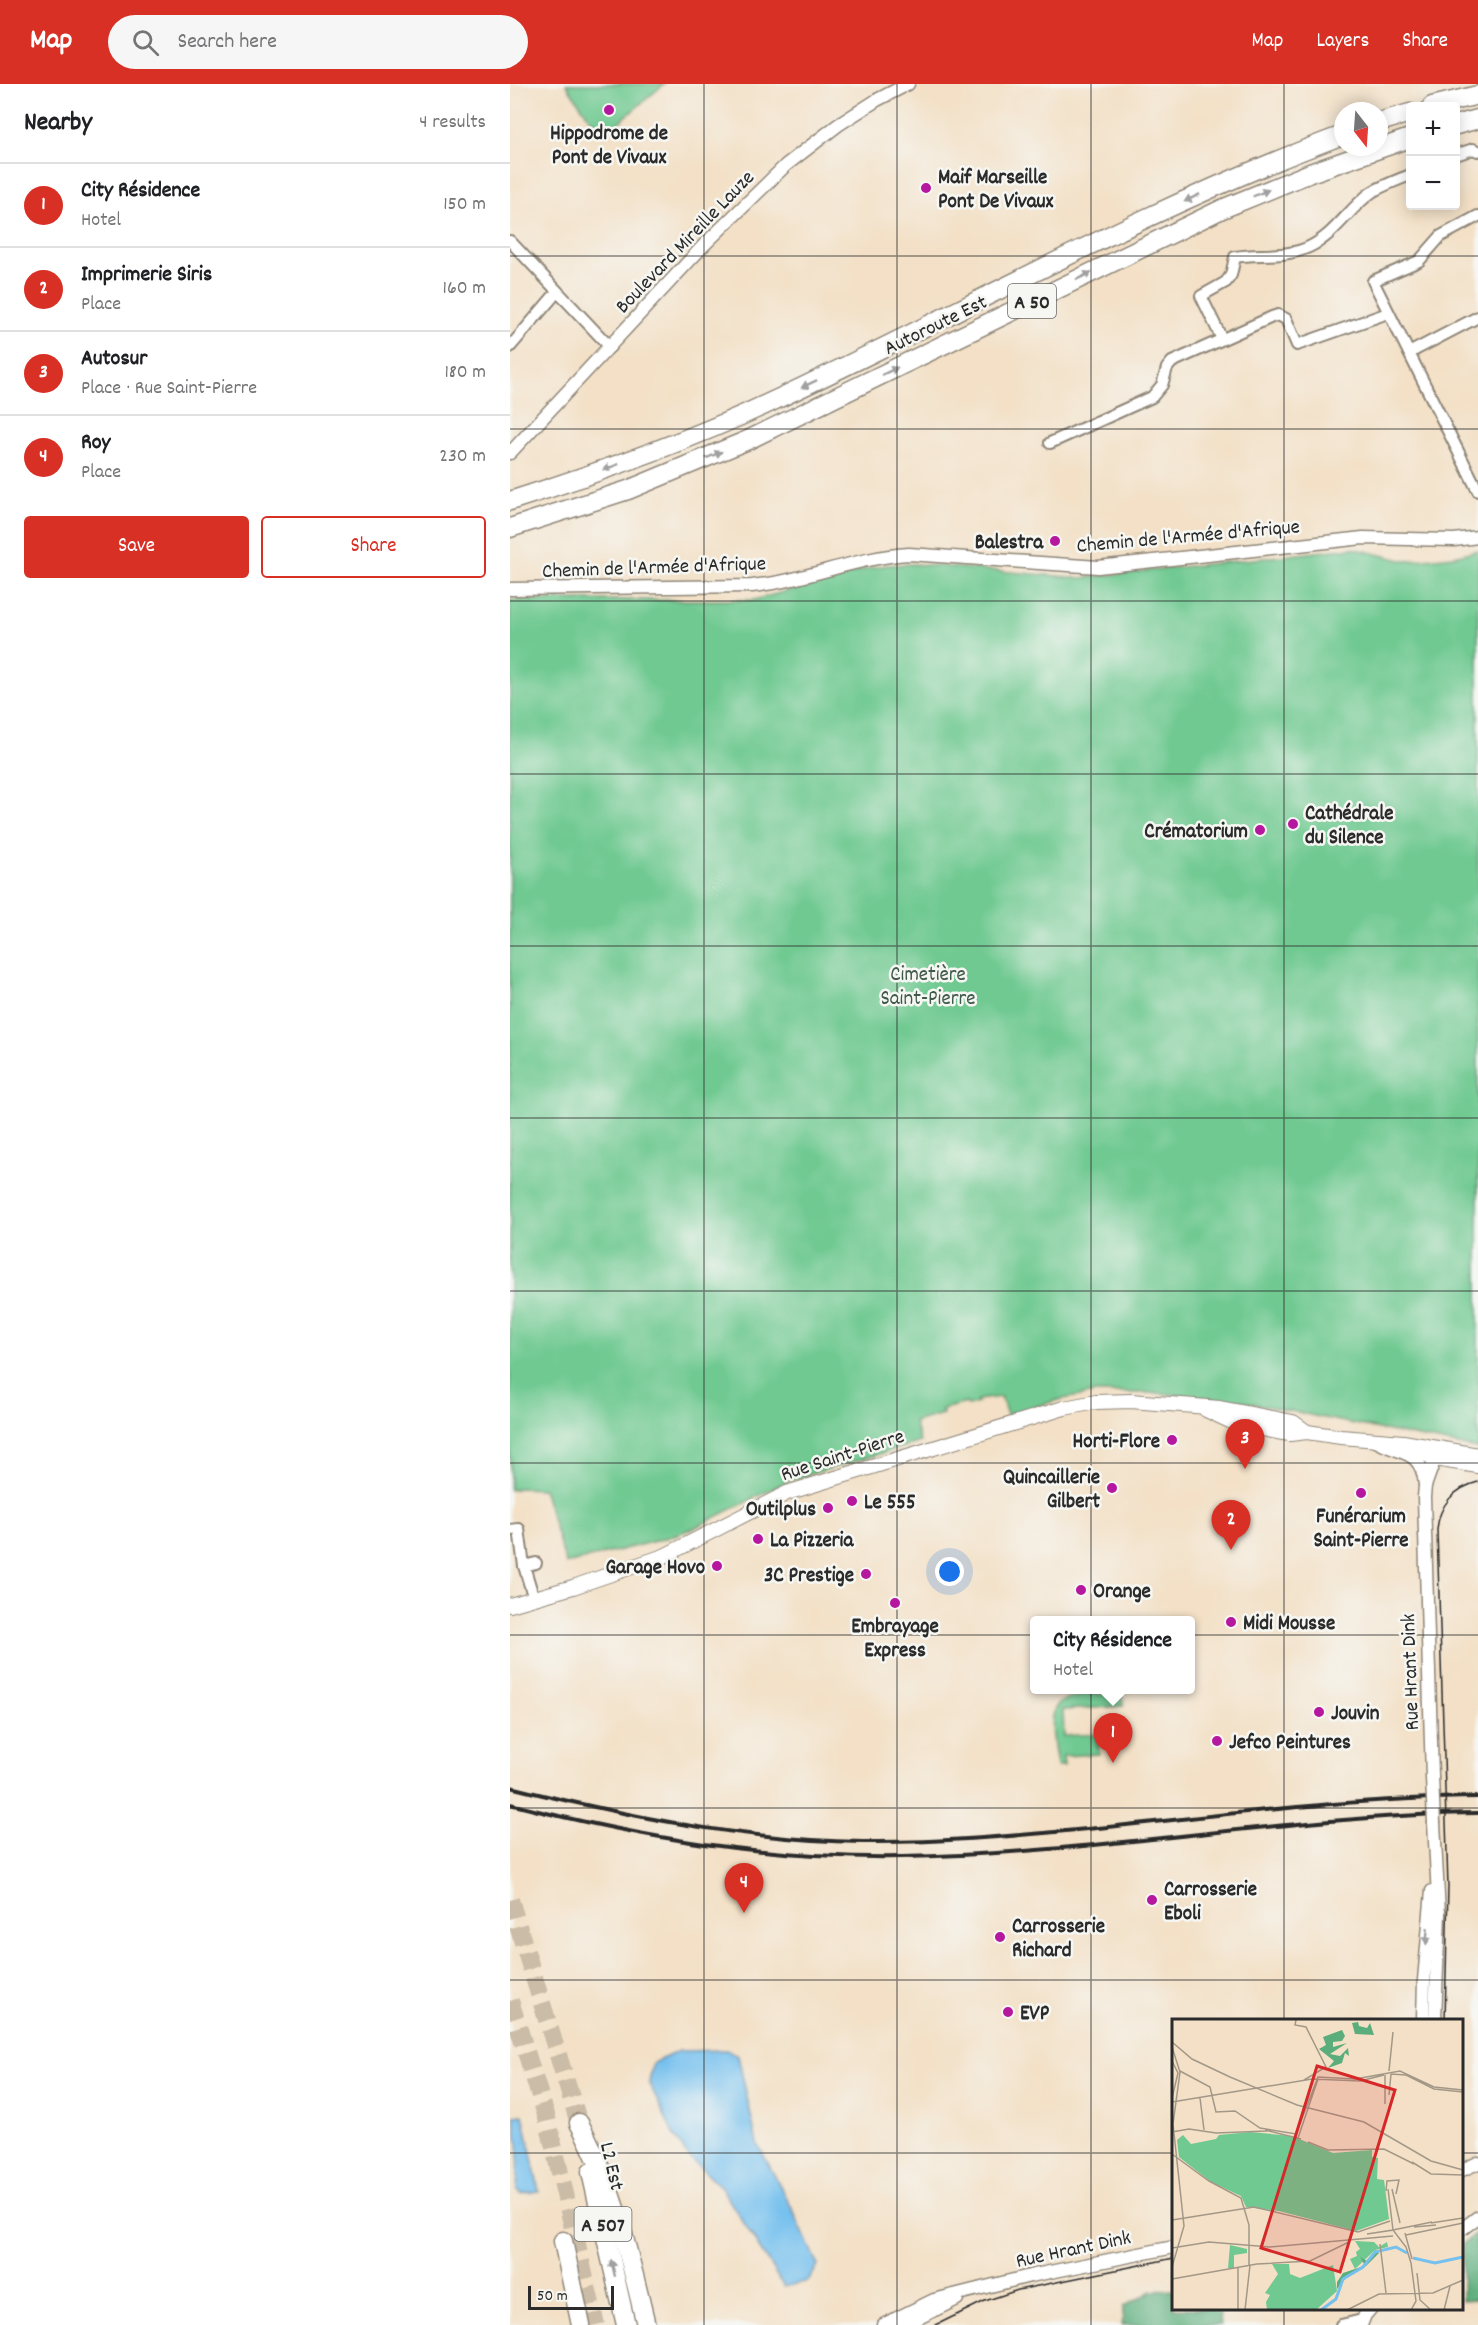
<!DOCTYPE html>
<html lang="en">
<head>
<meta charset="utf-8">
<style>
  body { margin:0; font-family:Dekko,sans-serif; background:#f6f6f6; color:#202124 }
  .controls { position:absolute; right:18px; top:18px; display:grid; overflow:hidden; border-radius:6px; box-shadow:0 3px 15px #0003 }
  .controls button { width:54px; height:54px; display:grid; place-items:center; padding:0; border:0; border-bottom:2px solid #e0e0e0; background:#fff; color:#202124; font:30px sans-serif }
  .compass { position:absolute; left:824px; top:18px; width:54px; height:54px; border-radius:50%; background:#fff; box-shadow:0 3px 15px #0003; rotate:163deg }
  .scale { position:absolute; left:18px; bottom:15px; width:86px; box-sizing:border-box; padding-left:6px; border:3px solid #2b2b2b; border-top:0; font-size:16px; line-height:21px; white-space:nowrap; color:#2b2b2b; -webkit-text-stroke:4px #f6f6f2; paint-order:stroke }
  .you { position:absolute; left:440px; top:1488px; width:21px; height:21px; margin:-15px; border:4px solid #fff; border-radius:50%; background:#1a73e8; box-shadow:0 0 0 9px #1a73e833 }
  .badge { display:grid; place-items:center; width:39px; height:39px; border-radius:50%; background:#d93025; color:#fff; font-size:20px; font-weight:700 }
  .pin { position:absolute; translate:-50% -50px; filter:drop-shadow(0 2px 3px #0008) }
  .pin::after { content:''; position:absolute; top:32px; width:21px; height:18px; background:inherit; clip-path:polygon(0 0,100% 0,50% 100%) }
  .popup { position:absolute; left:520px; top:1532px; width:165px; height:78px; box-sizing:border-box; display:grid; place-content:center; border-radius:6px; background:#fff; filter:drop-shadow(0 2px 4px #0005); font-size:20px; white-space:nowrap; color:#757577 }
  .popup b { font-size:22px; color:#202124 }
  .popup::after { content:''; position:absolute; left:50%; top:100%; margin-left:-12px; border:12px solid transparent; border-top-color:#fff }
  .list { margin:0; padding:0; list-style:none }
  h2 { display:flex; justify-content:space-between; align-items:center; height:78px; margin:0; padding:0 24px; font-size:26px }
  h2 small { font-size:20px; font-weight:400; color:#757577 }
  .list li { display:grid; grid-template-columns:39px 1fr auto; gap:18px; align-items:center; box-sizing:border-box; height:84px; padding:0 24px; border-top:2px solid #e0e0e0 }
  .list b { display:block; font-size:22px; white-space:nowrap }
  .list p { margin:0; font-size:20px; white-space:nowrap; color:#757577 }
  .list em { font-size:20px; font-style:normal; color:#757577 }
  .actions { display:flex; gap:12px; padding:18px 24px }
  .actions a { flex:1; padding:14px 0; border:2px solid #d93025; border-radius:6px; text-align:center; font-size:21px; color:#d93025 }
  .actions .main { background:#d93025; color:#fff }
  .icon { flex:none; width:33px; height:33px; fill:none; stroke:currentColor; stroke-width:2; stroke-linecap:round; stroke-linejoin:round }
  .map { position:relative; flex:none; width:968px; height:2241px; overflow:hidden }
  header { display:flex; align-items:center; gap:36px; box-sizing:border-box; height:84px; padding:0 30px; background:#d93025; color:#fff }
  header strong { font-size:28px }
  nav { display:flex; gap:33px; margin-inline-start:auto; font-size:21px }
  .search { width:420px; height:54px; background:#f6f6f6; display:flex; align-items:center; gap:15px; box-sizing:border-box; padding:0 21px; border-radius:33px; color:#757577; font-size:22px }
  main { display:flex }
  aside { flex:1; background:#fff }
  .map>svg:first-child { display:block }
  .green { fill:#6fc991; stroke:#4d7a5e; stroke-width:1.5 }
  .forest { fill:#5bad7b; stroke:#436c53; stroke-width:1.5 }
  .water { fill:#74c0ee; stroke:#50768c; stroke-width:1.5 }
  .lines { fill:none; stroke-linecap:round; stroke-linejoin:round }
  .motorway-tunnel { stroke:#cbbca7; stroke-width:18; stroke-dasharray:18 9; stroke-linecap:butt }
  .minor-casing { stroke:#8f8678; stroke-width:14 }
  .tertiary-casing { stroke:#8f8678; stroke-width:15 }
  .secondary-casing { stroke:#8f8678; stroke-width:16 }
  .motorway-casing { stroke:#8f8678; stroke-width:21 }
  .minor { stroke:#fff; stroke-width:10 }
  .tertiary { stroke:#fff; stroke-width:12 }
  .secondary { stroke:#fff; stroke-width:14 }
  .motorway { stroke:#fff; stroke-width:18 }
  .tram { stroke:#2b2b2b; stroke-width:1.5 }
  .rail { stroke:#2b2b2b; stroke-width:4 }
  .tertiary-bridge-casing { stroke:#8f8678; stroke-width:15; stroke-linecap:butt }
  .tertiary-bridge { stroke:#fff; stroke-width:12 }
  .oneway { fill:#a0a0a0 }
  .grid { fill:none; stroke:#2b2b2b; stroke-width:1.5; stroke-opacity:0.55 }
  .poi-dot { fill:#b5179e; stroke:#f6f6f2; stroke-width:2 }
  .labels { text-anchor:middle; stroke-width:5; stroke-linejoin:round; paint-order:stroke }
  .shield { fill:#f6f6f2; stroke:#686867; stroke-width:1.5 }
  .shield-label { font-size:20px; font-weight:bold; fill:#2b2b2b }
  .poi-label { font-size:21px; font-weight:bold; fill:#2b2b2b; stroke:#f6f6f2; text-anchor:start }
  .street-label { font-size:21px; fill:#2b2b2b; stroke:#f6f6f2 }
  .park-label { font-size:21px; fill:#3f5a4a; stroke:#f6f6f2 }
  .inset-river { fill:none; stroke:#74c0ee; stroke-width:3 }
  .inset-road { fill:none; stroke:#a39888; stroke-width:1.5 }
  .view { fill:#d62828; fill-opacity:0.15; stroke:#d62828; stroke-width:3 }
  .inset-edge { fill:none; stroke:#2b2b2b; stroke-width:3 }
</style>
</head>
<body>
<header>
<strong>Map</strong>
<div class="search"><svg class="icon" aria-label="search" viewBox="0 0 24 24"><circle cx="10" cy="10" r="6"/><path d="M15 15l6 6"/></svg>Search here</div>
<nav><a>Map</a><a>Layers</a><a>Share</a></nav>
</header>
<main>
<aside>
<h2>Nearby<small>4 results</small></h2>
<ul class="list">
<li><span class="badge">1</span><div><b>City Résidence</b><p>Hotel</p></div><em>150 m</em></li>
<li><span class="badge">2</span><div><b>Imprimerie Siris</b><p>Place</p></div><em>160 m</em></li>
<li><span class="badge">3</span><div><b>Autosur</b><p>Place · Rue Saint-Pierre</p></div><em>180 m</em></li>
<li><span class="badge">4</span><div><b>Roy</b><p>Place</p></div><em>230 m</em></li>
</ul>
<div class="actions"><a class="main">Save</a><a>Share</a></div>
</aside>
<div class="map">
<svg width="968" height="2241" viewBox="0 0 968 2241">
  <rect width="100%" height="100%" fill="#f6f6f2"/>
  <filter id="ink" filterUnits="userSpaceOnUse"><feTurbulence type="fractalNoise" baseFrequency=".0167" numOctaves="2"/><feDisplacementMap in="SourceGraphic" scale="12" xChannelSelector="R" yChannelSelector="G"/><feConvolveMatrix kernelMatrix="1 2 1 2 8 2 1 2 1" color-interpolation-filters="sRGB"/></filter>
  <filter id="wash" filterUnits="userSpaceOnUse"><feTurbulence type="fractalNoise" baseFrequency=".008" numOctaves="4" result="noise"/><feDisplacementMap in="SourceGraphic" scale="24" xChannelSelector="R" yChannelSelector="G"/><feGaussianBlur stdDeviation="1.35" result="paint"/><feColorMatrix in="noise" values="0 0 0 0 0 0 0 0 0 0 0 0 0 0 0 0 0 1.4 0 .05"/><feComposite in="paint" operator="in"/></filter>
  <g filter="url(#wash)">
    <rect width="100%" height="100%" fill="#f3e0c6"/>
    <g class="green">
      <polygon points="56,0 154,0 94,51 89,41 80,35"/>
      <polygon points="843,464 895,477 944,472 968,466 968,1365 731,1317 646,1309 585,1309 548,1316 497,1331 491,1313 467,1316 468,1319 458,1322 457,1319 432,1325 433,1330 404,1338 410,1358 278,1397 184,1444 153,1455 56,1480 33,1405 10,1404 0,1406 0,516 244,516 357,485 377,481 405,480 572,494"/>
      <path d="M576 1610H612L613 1622 553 1626 554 1652 588 1650 589 1670 553 1672 554 1682H547C545 1667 537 1632 548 1620 554 1614 568 1612 576 1610Z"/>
    </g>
    <g class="forest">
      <polygon points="966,2149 968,2215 952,2216 952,2161"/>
      <polygon points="663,2206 664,2224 709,2225 711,2241 612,2241 613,2223 642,2207"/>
    </g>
    <g class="water">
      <polygon points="218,1966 228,1972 247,2059 281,2122 308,2182 298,2197 274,2203 211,2103 176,2070 162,2047 139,1999 143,1979 169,1967"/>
      <polygon points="13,2031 29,2107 11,2110 7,2106 9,2072 5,2032"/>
    </g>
  </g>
  <g filter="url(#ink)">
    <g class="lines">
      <g class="motorway-tunnel">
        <polyline points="0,1816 69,2039"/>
        <polyline points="0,1917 37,2034 86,2241"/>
      </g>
      <g class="minor-casing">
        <g id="minor">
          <polyline points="946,71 963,65 968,67"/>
          <polyline points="968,132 931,152 909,177 863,197 968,407"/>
          <polyline points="0,157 100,263"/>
          <path d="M712 255 691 212 716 198 721 191 725 173C749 169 776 174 799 163 826 150 840 123 862 108 874 101 888 96 900 91"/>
          <polyline points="0,263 47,208"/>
          <polyline points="899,269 968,233"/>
          <polyline points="540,359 642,313 652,301 657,284 662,278 762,233 768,231 776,235 787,261 878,229"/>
          <polyline points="0,1446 9,1445 14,1482 24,1515"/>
          <polyline points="14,1482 26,1479"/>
          <polyline points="831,2241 852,2236"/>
        </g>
      </g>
      <g class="tertiary-casing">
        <g id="tertiary">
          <polyline points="0,369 194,161 276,81 328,41 367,16 398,0"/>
          <path d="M0 505 242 502C295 497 346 473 399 470L588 483 853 454 944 456 968 453"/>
          <path d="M866 1357C891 1371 912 1365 915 1401"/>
          <polyline points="922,1693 914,1413 915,1402 928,1366"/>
          <polyline points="924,1739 929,1830 925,1936"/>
          <polyline points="913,1936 914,1896 922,1807"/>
          <polyline points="952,2086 968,2079"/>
          <polyline points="952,2145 968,2133"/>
          <polyline points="373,2241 424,2216 520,2192 664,2163"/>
          <polyline points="394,2241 447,2215"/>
          <polyline points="851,2241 855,2231 861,2224"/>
        </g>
      </g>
      <g class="secondary-casing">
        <g id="secondary">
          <polyline points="696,1326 726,1340 767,1348 780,1350 797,1348 831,1353 893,1358 968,1371"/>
          <polyline points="905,1365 925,1375 968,1382"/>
          <polyline points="0,1521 63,1503 154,1472 277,1409 554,1324 586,1318 621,1317 710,1324 783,1338 797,1348"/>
        </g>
      </g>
      <g class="motorway-casing">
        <g id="motorway">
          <polyline points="922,22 968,11"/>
          <polyline points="869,38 900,29"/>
          <polyline points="946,41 968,35"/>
          <path d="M0 417C88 389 177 358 261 318 451 229 635 124 833 51"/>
          <polyline points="0,444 118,406 238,356 712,125 800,89 900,54"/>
          <path d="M69 2039C103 2101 120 2173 136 2241"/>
          <polyline points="81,2088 116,2241"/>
          <polyline points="53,2157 71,2241"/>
        </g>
      </g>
      <use href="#minor" class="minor"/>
      <use href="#tertiary" class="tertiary"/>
      <use href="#secondary" class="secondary"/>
      <use href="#motorway" class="motorway"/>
      <g class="tram">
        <path d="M935 1936 938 1802 927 1446C929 1421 944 1404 968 1398"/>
        <polyline points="426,2241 475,2217 508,2206 664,2174"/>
      </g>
      <g class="rail">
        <path d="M0 1703C116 1732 232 1756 353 1758 428 1759 503 1752 577 1745 707 1732 837 1714 968 1713"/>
        <path d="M0 1720C133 1754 254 1775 392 1773 585 1770 775 1732 968 1729"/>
      </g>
      <g class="tertiary-bridge-casing">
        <polyline id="tertiary-bridge" points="922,1693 924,1739"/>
      </g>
      <use href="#tertiary-bridge" class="tertiary-bridge"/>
    </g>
    <defs><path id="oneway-solid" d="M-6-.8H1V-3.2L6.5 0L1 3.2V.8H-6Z" transform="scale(1.5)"/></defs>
    <g class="oneway">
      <use href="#oneway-solid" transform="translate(751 109) rotate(-23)"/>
      <use href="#oneway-solid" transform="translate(682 114) rotate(154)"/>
      <use href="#oneway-solid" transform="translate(574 192) rotate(-26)"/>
      <use href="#oneway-solid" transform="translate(380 287) rotate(-26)"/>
      <use href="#oneway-solid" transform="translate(299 300) rotate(154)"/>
      <use href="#oneway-solid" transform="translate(204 371) rotate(-23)"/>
      <use href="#oneway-solid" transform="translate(101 383) rotate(160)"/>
      <use href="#oneway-solid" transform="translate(917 1852) rotate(95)"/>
      <use href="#oneway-solid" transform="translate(103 2184) rotate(-103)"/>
    </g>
  </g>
  <path class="grid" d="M194 0V2241M387 0V2241M581 0V2241M774 0V1936M0 172H968M0 345H968M0 517H968M0 690H968M0 862H968M0 1034H968M0 1207H968M0 1379H968M0 1551H968M0 1724H968M0 1896H968M0 2069H664M952 2069H968M774 2224V2241"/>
  <g class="poi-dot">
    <circle cx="99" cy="26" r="6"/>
    <circle cx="416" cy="104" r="6"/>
    <circle cx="545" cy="457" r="6"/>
    <circle cx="783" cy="740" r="6"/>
    <circle cx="750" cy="746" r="6"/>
    <circle cx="662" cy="1356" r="6"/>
    <circle cx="602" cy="1404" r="6"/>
    <circle cx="851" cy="1409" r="6"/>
    <circle cx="342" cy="1417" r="6"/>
    <circle cx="318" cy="1424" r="6"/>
    <circle cx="248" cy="1455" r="6"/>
    <circle cx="207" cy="1482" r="6"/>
    <circle cx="356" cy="1490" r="6"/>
    <circle cx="571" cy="1506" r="6"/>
    <circle cx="385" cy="1519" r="6"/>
    <circle cx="721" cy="1538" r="6"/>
    <circle cx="809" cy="1628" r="6"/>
    <circle cx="707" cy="1657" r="6"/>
    <circle cx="642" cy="1816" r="6"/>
    <circle cx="490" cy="1853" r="6"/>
    <circle cx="498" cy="1928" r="6"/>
  </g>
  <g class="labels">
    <g class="shield">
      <rect x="498" y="200" width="48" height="34" rx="4.5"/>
      <rect x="64.5" y="2123" width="57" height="34" rx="4.5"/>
    </g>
    <g class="shield-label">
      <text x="522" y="224">A 50</text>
      <text x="93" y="2147">A 507</text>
    </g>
    <g class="poi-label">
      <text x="99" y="55" text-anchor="middle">Hippodrome de<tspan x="99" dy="24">Pont de Vivaux</tspan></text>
      <text x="428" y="99">Maif Marseille<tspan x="428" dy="24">Pont De Vivaux</tspan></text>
      <text x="533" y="464" text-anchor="end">Balestra</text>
      <text x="795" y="735">Cathédrale<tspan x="795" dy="24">du Silence</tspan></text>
      <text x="738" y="753" text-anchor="end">Crématorium</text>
      <text x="650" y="1363" text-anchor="end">Horti-Flore</text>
      <text x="590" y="1399" text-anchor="end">Quincaillerie<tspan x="590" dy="24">Gilbert</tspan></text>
      <text x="354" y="1424">Le 555</text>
      <text x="306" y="1431" text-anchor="end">Outilplus</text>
      <text x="851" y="1438" text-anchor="middle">Funérarium<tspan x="851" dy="24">Saint-Pierre</tspan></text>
      <text x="260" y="1462">La Pizzeria</text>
      <text x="195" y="1489" text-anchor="end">Garage Hovo</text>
      <text x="344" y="1497" text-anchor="end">3C Prestige</text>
      <text x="583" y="1513">Orange</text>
      <text x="733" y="1545">Midi Mousse</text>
      <text x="385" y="1548" text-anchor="middle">Embrayage<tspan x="385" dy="24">Express</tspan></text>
      <text x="821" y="1635">Jouvin</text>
      <text x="719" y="1664">Jefco Peintures</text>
      <text x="654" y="1811">Carrosserie<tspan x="654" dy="24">Eboli</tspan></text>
      <text x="502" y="1848">Carrosserie<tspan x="502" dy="24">Richard</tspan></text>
      <text x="510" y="1935">EVP</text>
    </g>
    <g class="street-label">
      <text transform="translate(174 157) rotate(-46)" y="7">Boulevard Mireille Lauze</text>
      <text transform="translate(425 240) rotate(-26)" y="7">Autoroute Est</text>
      <text transform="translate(678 451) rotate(-5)" y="7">Chemin de l'Armée d'Afrique</text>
      <text transform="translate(144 482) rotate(-2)" y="7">Chemin de l'Armée d'Afrique</text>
      <text transform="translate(332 1370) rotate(-18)" y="7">Rue Saint-Pierre</text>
      <text transform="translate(899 1588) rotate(-92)" y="7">Rue Hrant Dink</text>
      <text transform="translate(103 2082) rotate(77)" y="7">L2 Est</text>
      <text transform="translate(563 2164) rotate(-12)" y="7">Rue Hrant Dink</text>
    </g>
    <g class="park-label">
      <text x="418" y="896">Cimetière<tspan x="418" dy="24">Saint-Pierre</tspan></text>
    </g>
  </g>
  <g transform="translate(662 1935)">
    <rect width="291" height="291" fill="#f3e0c6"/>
    <path d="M78 113 120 117 161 134 200 131V138L206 139 205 160 212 161 217 200 184 212 107 192 74 188 69 177 39 163 7 138 5 121 11 116 19 125 44 120 47 116ZM183 222 202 223 207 228 215 223 216 228 203 231 183 250 178 240 185 237 184 233 188 230ZM58 226 75 230V234L62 236V249H56ZM100 245H117L118 255 128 259 161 246 165 272 144 291H95L94 283 98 276 93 274 106 255Z" fill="#6fc991"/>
    <path d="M186 3 187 7 195 9 198 4 202 16 183 15 180 4ZM170 11 173 17 170 22 161 23V28L175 24 158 35 168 37 176 29 177 37 173 34 170 44 156 49 162 42 147 30 154 26 151 18ZM203 231 207 234 194 247 174 259 165 270V263L171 254 189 248 192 245 188 238 195 242Z" fill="#5bad7b"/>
    <path class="inset-river" d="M241 239 263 244 291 238M149 291 164 280 171 260 191 248 203 233 224 228 235 234"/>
    <path class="inset-road" d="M124 1 123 6 134 8 154 48 132 61M0 23 20 40 58 58 125 86 192 103 259 142 291 151M0 42 6 54 0 79M8 52 38 68 44 93 63 92 88 109 124 115 146 58 183 60 228 52 262 68 291 71M217 52 221 13M219 55 234 56 262 70 291 73M217 76 219 55M28 79 32 111M0 83 140 60 188 62 212 56M213 85V56M93 111 129 120M0 113 17 110 44 114 95 112M126 119 146 60M136 123 156 131 212 130 242 145M0 135 37 162 69 179 77 206V247M240 143 259 155 291 156M220 170 228 204M214 172 215 162 227 161 224 175M0 201 82 188 186 213 218 202M259 204 291 199M242 208 264 206M233 214 240 240M195 215 221 211 216 170M234 216 291 204M208 225 214 274M0 229 37 223 98 228 221 217M0 248 12 207 1 105 8 53 0 28M66 249V291M245 254 248 281 259 291M0 260 85 245 138 242 177 223M73 291 78 246M175 291 207 275 261 274 291 261M239 291 244 282 239 244 234 228 221 211 260 203M272 291 278 267"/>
    <path class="view" d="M145 47 223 71 168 253 89 229Z"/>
    <rect width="291" height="291" class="inset-edge"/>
  </g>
</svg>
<div class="controls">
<button>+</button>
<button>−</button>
</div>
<svg class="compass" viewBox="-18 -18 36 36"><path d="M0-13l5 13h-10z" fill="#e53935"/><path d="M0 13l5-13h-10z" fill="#757577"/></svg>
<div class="scale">50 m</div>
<div class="you"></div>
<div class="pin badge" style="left:603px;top:1679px">1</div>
<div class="popup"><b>City Résidence</b>Hotel</div>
<div class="pin badge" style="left:721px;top:1466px">2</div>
<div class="pin badge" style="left:735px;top:1385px">3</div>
<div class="pin badge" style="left:234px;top:1829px">4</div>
</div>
</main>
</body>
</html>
